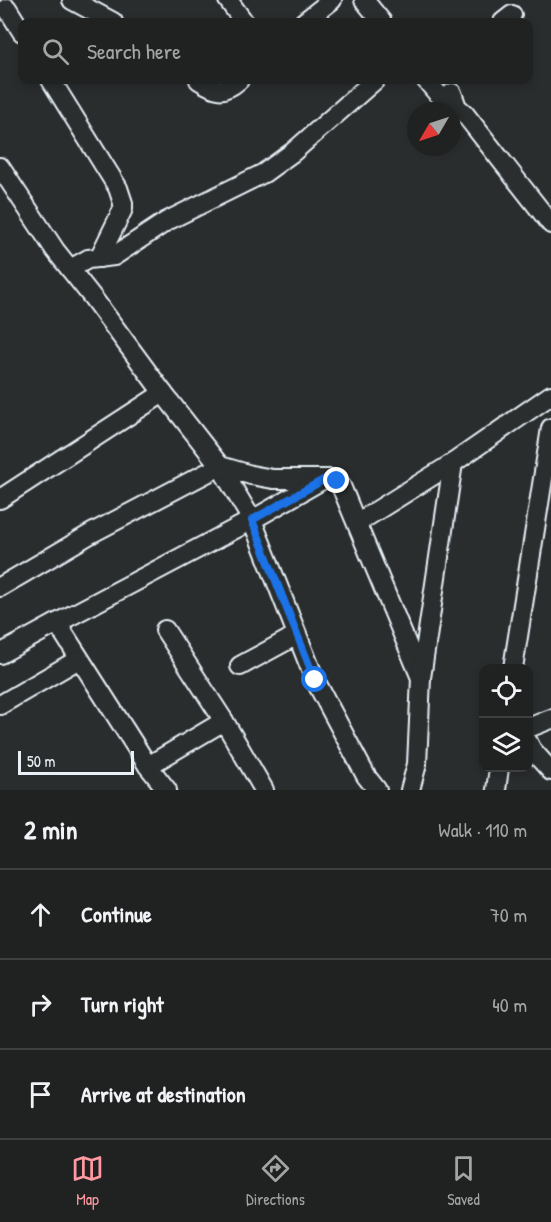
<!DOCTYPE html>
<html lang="en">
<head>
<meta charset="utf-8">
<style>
  body { margin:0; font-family:"Patrick Hand",sans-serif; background:#2d2f2f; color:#f1f3f6 }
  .controls { position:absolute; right:18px; bottom:18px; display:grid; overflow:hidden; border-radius:12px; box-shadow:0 3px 9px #0003 }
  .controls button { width:54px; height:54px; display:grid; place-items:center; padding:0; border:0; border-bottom:2px solid #3d3f40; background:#202222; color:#f1f3f6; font:30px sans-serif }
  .compass { position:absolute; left:407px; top:102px; width:54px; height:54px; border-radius:50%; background:#202222; box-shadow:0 3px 9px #0003; rotate:231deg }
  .scale { position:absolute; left:18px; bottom:15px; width:116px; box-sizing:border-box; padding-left:6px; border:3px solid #e8f1f8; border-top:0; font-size:16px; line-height:21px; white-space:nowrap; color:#e8f1f8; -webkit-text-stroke:4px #2a2d2e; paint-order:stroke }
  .stop { position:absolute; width:18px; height:18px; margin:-14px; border:4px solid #1a73e8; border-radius:50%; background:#fff }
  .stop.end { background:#1a73e8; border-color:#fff; box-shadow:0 2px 6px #0008 }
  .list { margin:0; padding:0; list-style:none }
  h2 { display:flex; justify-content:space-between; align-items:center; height:78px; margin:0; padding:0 24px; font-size:26px }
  h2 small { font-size:20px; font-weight:400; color:#a2a4a5 }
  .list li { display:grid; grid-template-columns:39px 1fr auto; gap:18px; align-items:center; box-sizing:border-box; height:90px; padding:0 24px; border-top:2px solid #3d3f40 }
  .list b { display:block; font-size:22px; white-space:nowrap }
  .list em { font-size:20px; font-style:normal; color:#a2a4a5 }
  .icon { flex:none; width:33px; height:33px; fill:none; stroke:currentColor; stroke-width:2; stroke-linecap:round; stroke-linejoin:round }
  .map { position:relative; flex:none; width:551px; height:790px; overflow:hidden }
  .search { position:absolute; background:#202222; box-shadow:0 3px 9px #0003; left:18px; right:18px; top:18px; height:66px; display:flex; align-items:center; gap:15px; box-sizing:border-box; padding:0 21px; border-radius:12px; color:#a2a4a5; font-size:22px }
  .sheet { height:348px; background:#202222 }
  nav { display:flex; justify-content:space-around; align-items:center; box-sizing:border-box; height:84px; border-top:2px solid #3d3f40; background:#202222; font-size:16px; color:#a2a4a5 }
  nav a { display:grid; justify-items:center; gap:3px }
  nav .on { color:#ff9aa2 }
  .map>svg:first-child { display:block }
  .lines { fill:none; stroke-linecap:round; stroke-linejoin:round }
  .minor-casing { stroke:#e8f1f8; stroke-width:22 }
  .minor { stroke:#2a2d2e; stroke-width:18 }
  .route { stroke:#1a73e8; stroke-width:8 }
</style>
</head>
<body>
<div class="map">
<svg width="551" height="790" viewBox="0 0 551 790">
  <rect width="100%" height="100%" fill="#2a2d2e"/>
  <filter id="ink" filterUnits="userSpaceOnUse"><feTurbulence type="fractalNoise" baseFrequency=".0167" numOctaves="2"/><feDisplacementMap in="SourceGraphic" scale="12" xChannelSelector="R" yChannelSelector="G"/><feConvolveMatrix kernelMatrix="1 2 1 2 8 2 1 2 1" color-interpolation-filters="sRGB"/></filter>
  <g filter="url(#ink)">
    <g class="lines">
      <g class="minor-casing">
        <g id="minor">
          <polyline points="72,0 113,22"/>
          <polyline points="228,0 244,22"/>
          <polyline points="364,0 382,22"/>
          <polyline points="7,8 22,32"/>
          <polyline points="304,22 332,0"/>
          <polyline points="503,22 512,15"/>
          <polyline points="51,80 118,188 123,203 123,209 99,258"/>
          <path d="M199 80C216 91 223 94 239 80"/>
          <polyline points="426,80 437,93 446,100 452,93 457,107 464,113 551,224"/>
          <polyline points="0,167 55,250 93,298 163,393 220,466 252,520 315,680 366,776 377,790"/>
          <polyline points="70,269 88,259 114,256 167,221 264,173 293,152 375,80"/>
          <polyline points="0,499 163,393"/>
          <polyline points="357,523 453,463"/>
          <polyline points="0,587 92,533 220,466 251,475 273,479 332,479 337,481 341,486 421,678"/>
          <polyline points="57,623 252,520 322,480"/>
          <polyline points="165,630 224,721"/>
          <polyline points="0,654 57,623 148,766 167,790"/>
          <polyline points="240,666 297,635"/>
          <polyline points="513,668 551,428"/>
          <polyline points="0,705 79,659"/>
          <polyline points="528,728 551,719"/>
          <polyline points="528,742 532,750 551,771"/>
          <polyline points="148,766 224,721 264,790"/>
          <polyline points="410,790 417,764 421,678 453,463 551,395"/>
          <polyline points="496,790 499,768"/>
        </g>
      </g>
      <use href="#minor" class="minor"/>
    </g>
  </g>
  <g class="lines" filter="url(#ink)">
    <polyline class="route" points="315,680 252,520 325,479 337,481"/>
  </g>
</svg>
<div class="controls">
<button><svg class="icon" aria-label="locate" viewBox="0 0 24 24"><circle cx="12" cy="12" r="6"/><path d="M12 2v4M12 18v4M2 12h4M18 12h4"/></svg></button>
<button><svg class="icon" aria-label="layers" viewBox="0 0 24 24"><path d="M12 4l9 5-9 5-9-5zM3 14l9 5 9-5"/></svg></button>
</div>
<svg class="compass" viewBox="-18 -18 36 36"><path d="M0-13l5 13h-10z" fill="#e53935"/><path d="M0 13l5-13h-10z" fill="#a2a4a5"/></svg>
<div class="scale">50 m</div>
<div class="stop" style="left:315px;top:680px"></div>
<div class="stop end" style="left:337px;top:481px"></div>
<div class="search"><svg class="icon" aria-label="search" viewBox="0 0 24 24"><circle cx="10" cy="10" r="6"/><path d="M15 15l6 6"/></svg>Search here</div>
</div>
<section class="sheet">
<h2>2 min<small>Walk · 110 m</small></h2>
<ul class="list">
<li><svg class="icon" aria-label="ahead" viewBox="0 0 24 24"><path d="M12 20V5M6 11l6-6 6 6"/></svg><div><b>Continue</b></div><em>70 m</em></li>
<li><svg class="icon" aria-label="right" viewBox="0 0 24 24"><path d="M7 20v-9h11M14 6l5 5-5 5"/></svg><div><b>Turn right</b></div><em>40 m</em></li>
<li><svg class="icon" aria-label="arrive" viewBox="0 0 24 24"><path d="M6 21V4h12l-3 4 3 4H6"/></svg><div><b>Arrive at destination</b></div></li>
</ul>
</section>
<nav>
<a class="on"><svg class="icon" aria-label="map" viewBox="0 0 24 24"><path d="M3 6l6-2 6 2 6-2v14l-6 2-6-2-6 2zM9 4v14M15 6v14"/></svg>Map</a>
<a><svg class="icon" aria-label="directions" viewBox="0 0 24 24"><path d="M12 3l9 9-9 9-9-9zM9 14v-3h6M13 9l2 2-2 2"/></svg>Directions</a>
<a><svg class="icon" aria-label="saved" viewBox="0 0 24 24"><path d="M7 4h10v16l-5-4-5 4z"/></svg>Saved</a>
</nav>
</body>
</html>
